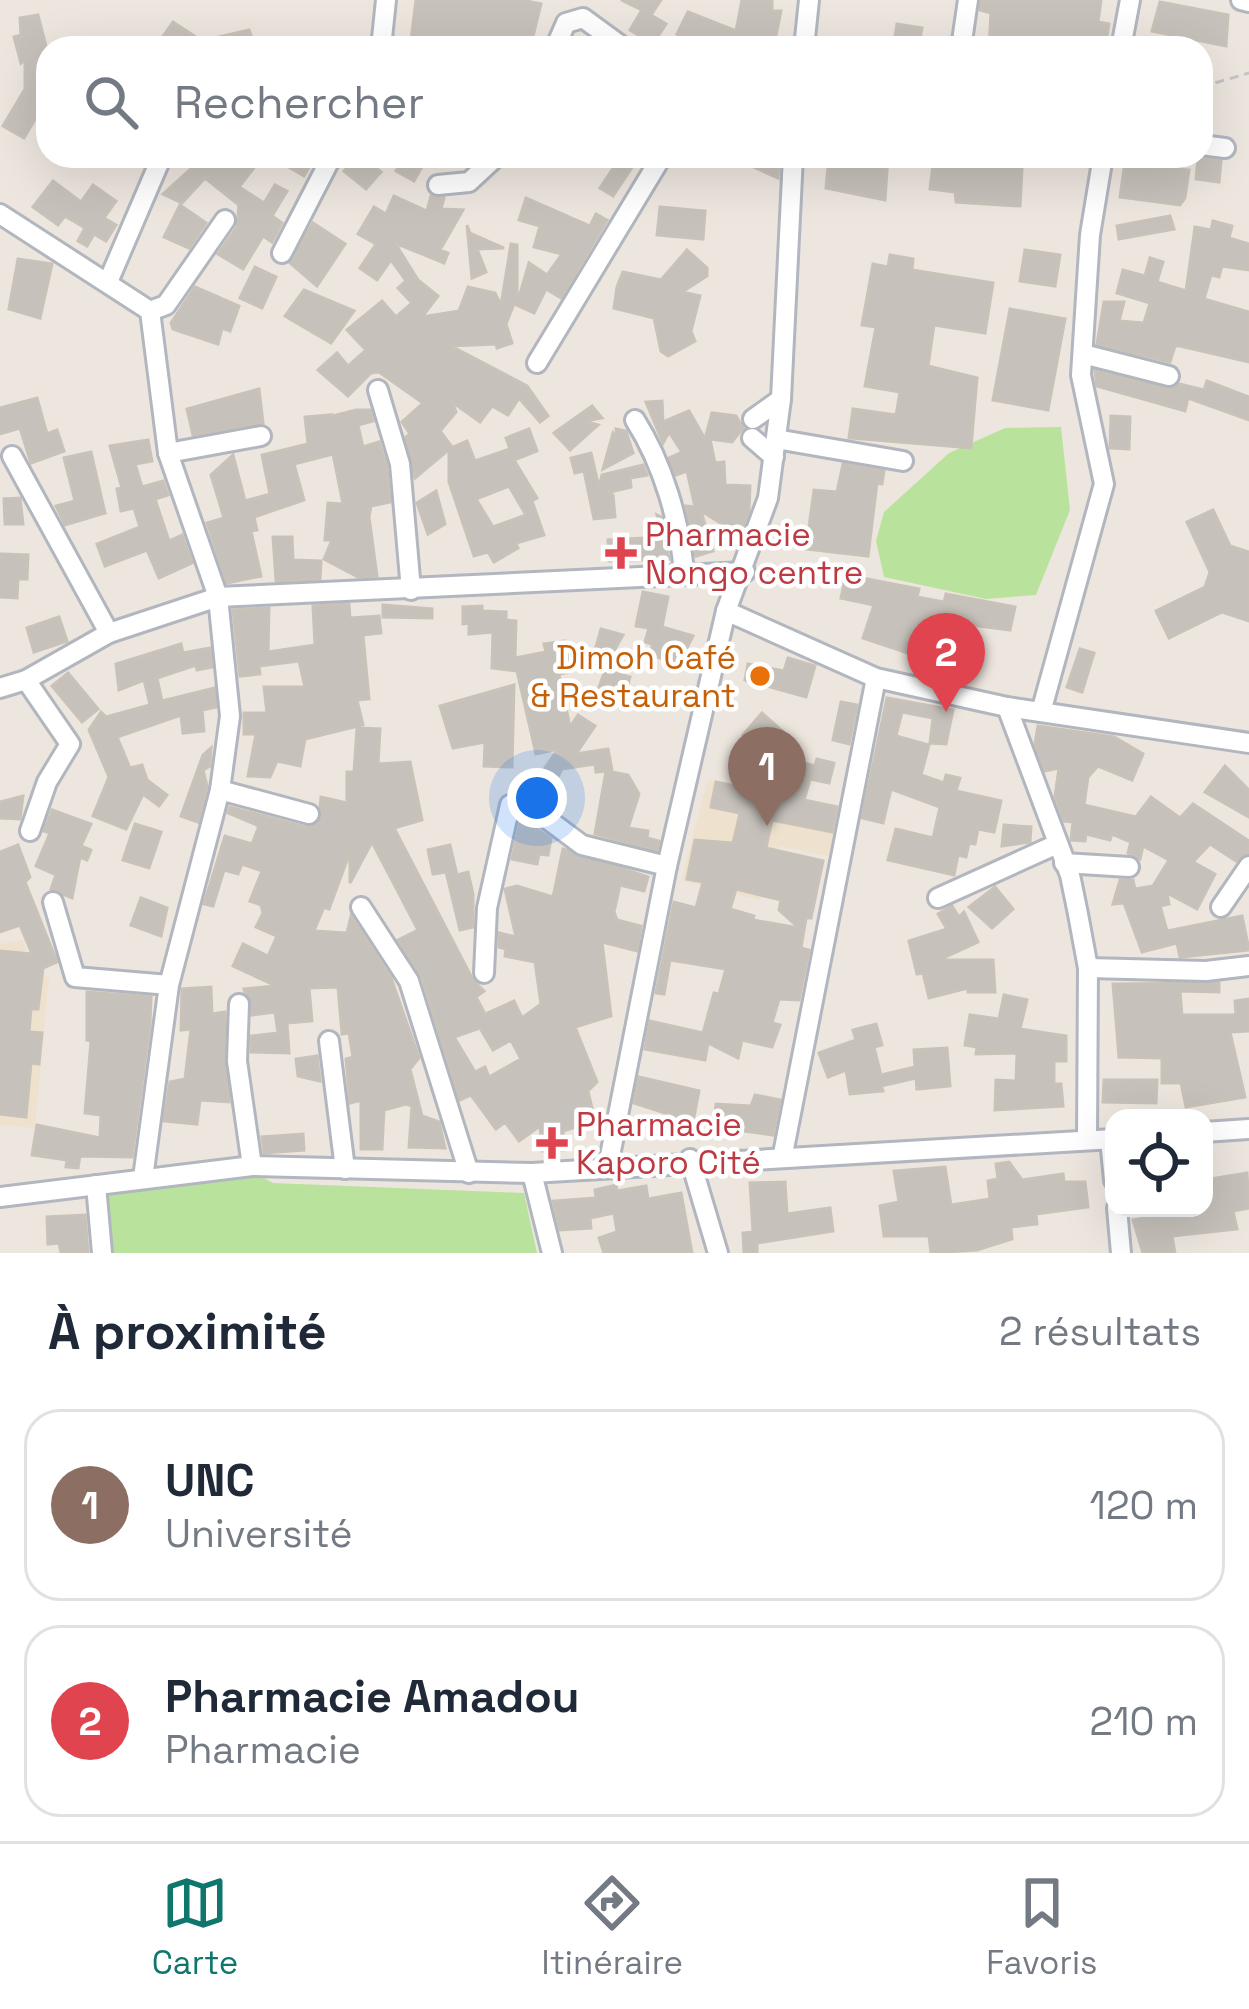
<!DOCTYPE html>
<html lang="fr">
<head>
<meta charset="utf-8">
<style>
  body { margin:0; font-family:"Space Grotesk",sans-serif; background:#f6f6f7; color:#1f2937 }
  .controls { position:absolute; right:36px; bottom:36px; display:grid; overflow:hidden; border-radius:24px; box-shadow:0 12px 48px #0002 }
  .controls button { width:108px; height:108px; display:grid; place-items:center; padding:0; border:0; border-bottom:3px solid #e0e1e3; background:#fff; color:#1f2937; font:60px sans-serif }
  .you { position:absolute; left:537px; top:798px; width:42px; height:42px; margin:-30px; border:9px solid #fff; border-radius:50%; background:#1a73e8; box-shadow:0 0 0 18px #1a73e833 }
  .badge { display:grid; place-items:center; width:78px; height:78px; border-radius:50%; background:#0f766e; color:#fff; font-size:39px; font-weight:700 }
  .pin { position:absolute; translate:-50% -99px; filter:drop-shadow(0 3px 6px #0008) }
  .pin::after { content:''; position:absolute; top:63px; width:42px; height:36px; background:inherit; clip-path:polygon(0 0,100% 0,50% 100%) }
  .list { margin:0; padding:0; list-style:none }
  h2 { display:flex; justify-content:space-between; align-items:center; height:156px; margin:0; padding:0 48px; font-size:51px }
  h2 small { font-size:39px; font-weight:400; color:#747a83 }
  .list li { display:grid; grid-template-columns:78px 1fr auto; gap:36px; align-items:center; box-sizing:border-box; height:192px; margin:0 24px 24px; padding:0 24px; border:3px solid #e0e1e3; border-radius:36px }
  .list b { display:block; font-size:45px; white-space:nowrap }
  .list p { margin:0; font-size:39px; white-space:nowrap; color:#747a83 }
  .list em { font-size:39px; font-style:normal; color:#747a83 }
  .icon { flex:none; width:66px; height:66px; fill:none; stroke:currentColor; stroke-width:2; stroke-linecap:round; stroke-linejoin:round }
  .map { position:relative; flex:none; width:1249px; height:1253px; overflow:hidden }
  .search { position:absolute; background:#fff; box-shadow:0 12px 48px #0002; left:36px; right:36px; top:36px; height:132px; display:flex; align-items:center; gap:30px; box-sizing:border-box; padding:0 42px; border-radius:36px; color:#747a83; font-size:45px }
  .sheet { height:588px; background:#fff }
  nav { display:flex; justify-content:space-around; align-items:center; box-sizing:border-box; height:168px; border-top:3px solid #e0e1e3; background:#fff; font-size:33px; color:#747a83 }
  nav a { display:grid; justify-items:center; gap:6px }
  nav .on { color:#0f766e }
  .map>svg:first-child { display:block }
  .education { fill:#eee2cf }
  .green { fill:#b9e39d }
  .building { fill:#c6c1ba; stroke:#c9c2b8; stroke-width:3; fill-rule:evenodd }
  .lines { fill:none; stroke-linecap:round; stroke-linejoin:round }
  .minor-casing { stroke:#b2b6bf; stroke-width:24 }
  .path { stroke:#c4c4c4; stroke-width:3; stroke-dasharray:9 6; stroke-linecap:butt }
  .minor { stroke:#fff; stroke-width:18 }
  .health-dot { fill:#e0444e; stroke:#fff; stroke-width:4.5 }
  .food-dot { fill:#e8710a; stroke:#fff; stroke-width:4.5 }
  .labels { text-anchor:middle; stroke-width:9; stroke-linejoin:round; paint-order:stroke }
  .health-label { font-size:33px; fill:#be3a42; stroke:#fff; text-anchor:start }
  .food-label { font-size:33px; fill:#c56008; stroke:#fff; text-anchor:end }
</style>
</head>
<body>
<div class="map">
<svg width="1249" height="1253" viewBox="0 0 1249 1253">
  <rect width="100%" height="100%" fill="#ede6df"/>
  <g class="education">
    <polygon points="708,779 842,806 832,857 780,846 775,874 765,873 759,900 681,881"/>
    <polygon points="23,940 33,971 49,977 35,1128 0,1125 0,944"/>
  </g>
  <g class="green">
    <polygon points="1061,427 1070,510 1036,595 986,599 884,577 876,541 884,512 949,453 1005,428"/>
    <polygon points="251,1171 273,1183 524,1193 537,1253 109,1253 95,1212 107,1196"/>
  </g>
  <g class="building">
    <polygon points="416,0 522,0 541,4 530,48 496,48 466,38 465,48 410,48"/>
    <polygon points="621,0 661,0 651,15 666,24 653,44 630,30 642,10"/>
    <polygon points="742,0 772,0 772,11 781,11 775,40 749,39 744,48 678,48 683,37 677,34 688,12 736,31"/>
    <polygon points="981,0 1101,0 1098,22 1109,24 1105,48 989,48 991,13 980,10"/>
    <polygon points="1160,2 1228,15 1226,46 1152,31"/>
    <polygon points="38,15 48,54 48,97 24,138 3,126 25,89 25,59 21,63 14,37 21,35 20,18"/>
    <polygon points="173,22 202,41 249,30 254,43 239,48 155,48"/>
    <polygon points="897,24 922,28 918,48 893,48"/>
    <polygon points="205,156 263,156 239,187 264,203 275,185 287,191 272,216 282,223 272,242 263,236 243,269 218,254 237,227 239,205 205,178 182,203 163,194"/>
    <polygon points="270,156 316,156 304,176"/>
    <polygon points="357,156 372,156 370,163 381,172 366,189 344,171"/>
    <polygon points="405,156 428,156 414,181 396,171"/>
    <polygon points="729,156 758,156 779,166 778,178"/>
    <polygon points="829,156 888,156 885,200 826,188"/>
    <polygon points="934,157 1022,169 1020,206 956,202 955,192 930,189"/>
    <polygon points="1198,158 1221,161 1219,182 1196,179"/>
    <polygon points="618,161 631,169 613,196 600,188"/>
    <polygon points="1125,162 1189,170 1185,198 1180,205 1120,197"/>
    <polygon points="53,181 81,202 93,185 116,201 104,218 116,225 106,241 94,234 87,246 78,241 85,228 65,216 58,225 33,207"/>
    <polygon points="394,196 427,211 431,196 444,198 441,209 463,210 440,250 448,253 444,263 395,243 418,280 438,296 422,317 459,311 468,287 495,293 501,305 511,244 517,245 517,304 529,263 547,275 562,254 534,247 540,226 519,220 526,198 590,226 596,214 607,220 561,298 546,289 534,313 514,304 506,324 512,343 497,348 496,344 451,346 527,386 548,416 540,422 519,398 508,415 492,406 480,422 452,402 456,412 440,431 452,447 415,478 406,437 410,434 402,422 423,403 379,372 371,373 348,396 318,370 337,353 348,366 366,350 347,330 382,301 396,317 412,303 398,288 406,281 391,260 377,280 360,268 376,244 358,234 374,207 386,214"/>
    <polygon points="180,205 206,223 189,248 164,237"/>
    <polygon points="660,207 705,211 703,239 657,235"/>
    <polygon points="1170,216 1174,229 1119,239 1117,226"/>
    <polygon points="1213,221 1232,226 1229,238 1249,244 1249,270 1222,266 1219,277 1211,275 1204,299 1249,312 1249,362 1180,346 1175,346 1170,362 1097,344 1104,302 1124,302 1119,321 1144,323 1150,303 1117,293 1123,270 1145,276 1150,258 1163,262 1157,282 1186,291 1195,227 1211,230"/>
    <polygon points="313,223 345,244 317,286 290,263"/>
    <polygon points="467,225 470,233 504,248 477,249 486,272 472,278"/>
    <polygon points="687,250 707,268 707,276 682,292 700,296 691,331 695,341 668,356 661,351 654,318 614,308 617,287 623,272 661,280"/>
    <polygon points="1025,250 1060,255 1055,286 1020,281"/>
    <polygon points="890,255 913,259 912,270 993,283 985,333 934,325 928,366 977,378 971,448 849,438 853,409 896,415 900,392 865,386 876,327 862,325 873,264 888,267"/>
    <polygon points="18,259 52,264 40,318 9,309"/>
    <polygon points="255,267 276,277 262,308 240,298"/>
    <polygon points="195,287 239,306 230,331 222,328 218,344 173,329 171,323"/>
    <polygon points="304,290 354,311 331,343 285,316"/>
    <polygon points="1010,309 1065,319 1048,410 993,400"/>
    <polygon points="1095,371 1167,389 1180,384 1204,390 1207,381 1249,397 1249,420 1188,398 1185,411 1097,386"/>
    <polygon points="259,389 263,423 193,435 187,409"/>
    <polygon points="37,398 47,434 57,430 64,451 31,463 20,428 0,434 0,408"/>
    <polygon points="662,401 663,422 689,411 705,439 712,413 736,416 743,428 732,442 710,439 715,463 724,462 725,485 750,486 749,511 740,535 701,511 713,551 696,556 686,506 695,507 687,471 676,475 669,458 682,452 669,432 663,443 646,402"/>
    <polygon points="592,406 602,418 584,421 598,425 570,450 554,433"/>
    <polygon points="356,410 370,410 373,421 358,425 363,447 379,442 387,467 390,502 371,506 369,517 377,576 358,577 324,559 332,540 325,540 328,503 343,504 333,454 294,464 304,500 254,517 257,530 251,531 261,576 227,583 207,523 224,518 211,475 233,455 245,501 270,494 262,455 308,444 305,417 329,415 325,418"/>
    <polygon points="1111,416 1130,417 1129,449 1110,448"/>
    <path d="M529 429 537 451 514 460 537 498 532 501 544 535 516 543 518 548 494 562 488 552 474 556 449 482V449L467 441 475 461 510 449 506 438ZM509 486 526 515 493 527 476 499Z"/>
    <polygon points="616,429 626,431 633,453 603,469 613,433 617,439"/>
    <polygon points="148,440 152,461 135,464 142,487 163,481 168,495 155,499 169,541 182,535 192,563 159,578 147,550 105,566 97,544 140,527 134,508 121,511 117,489 122,488 110,446"/>
    <polygon points="91,452 105,513 65,525 56,506 75,501 64,458"/>
    <polygon points="591,453 599,487 602,475 643,465 647,475 630,478 631,487 606,493 613,495 615,517 594,519 584,471 575,473 571,458"/>
    <polygon points="843,464 884,471 882,484 877,483 868,556 806,549 814,490 837,492"/>
    <polygon points="436,491 445,524 428,534 417,503"/>
    <polygon points="20,498 23,524 5,524 4,499"/>
    <polygon points="1213,510 1230,546 1249,552 1249,621 1222,612 1169,638 1156,611 1205,587 1210,572 1187,522"/>
    <polygon points="657,515 661,517 669,559 609,561 608,540 664,537"/>
    <polygon points="273,537 292,537 293,560 321,561 320,579 276,581"/>
    <polygon points="1,554 28,555 27,579 18,579 17,598 0,597"/>
    <polygon points="846,575 919,589 917,597 944,602 946,594 1015,607 1010,630 926,619 914,655 863,638 874,605 841,598"/>
    <polygon points="643,592 668,597 662,627 693,636 678,665 652,655 652,644 645,642 649,628 636,626"/>
    <polygon points="349,604 350,618 379,616 381,633 363,635 369,699 357,700 363,725 305,739 300,766 277,761 270,777 248,776 256,734 244,734 244,713 267,713 264,687 305,687 299,661 259,666 260,674 240,676 233,610 269,608 268,652 315,645 313,606"/>
    <polygon points="383,605 432,609 432,618 383,617"/>
    <polygon points="482,606 482,611 506,612 506,620 516,621 515,658 546,652 544,644 565,641 570,672 559,674 570,727 578,715 595,726 576,754 608,749 612,770 607,771 628,775 639,794 628,828 648,831 647,838 659,841 657,850 595,834 606,771 596,772 595,764 562,769 546,799 529,791 558,749 536,754 517,671 492,668 493,632 469,634 469,623 463,624 463,607"/>
    <polygon points="59,617 67,641 34,652 27,628"/>
    <polygon points="601,629 623,635 610,658 594,654"/>
    <polygon points="181,644 183,653 210,648 212,667 197,670 196,665 157,678 162,701 214,688 216,707 202,710 204,731 183,733 181,715 117,737 130,768 142,765 147,780 167,795 159,806 143,794 126,829 93,816 109,777 89,730 101,712 106,717 150,705 144,680 119,690 116,664"/>
    <polygon points="1080,649 1094,653 1082,692 1067,687"/>
    <polygon points="788,658 815,666 806,697 745,680 748,664 784,671"/>
    <polygon points="605,670 630,677 624,698 598,690"/>
    <polygon points="68,673 98,709 82,722 52,686"/>
    <polygon points="514,685 512,767 484,766 485,742 453,748 440,706"/>
    <polygon points="887,698 953,710 946,744 930,743 933,718 902,712 896,736 929,745 921,775 944,783 946,775 960,778 956,791 1001,801 994,832 978,829 975,844 969,843 966,857 958,855 954,875 888,860 896,829 933,838 940,807 891,789 883,823 862,818"/>
    <polygon points="841,702 857,705 849,744 833,740"/>
    <path d="M762 713 788 736 780 744 793 749 790 759 815 766 817 759 834 763 829 783 810 779 804 800 837 807 832 832 772 820 766 848 823 861 811 918H806L801 948 809 950 799 1000 779 999 772 1023 780 1025 772 1047 742 1040 738 1058 708 1043 705 1060 645 1049 650 1021 703 1033 714 993 719 994 726 969 670 960 664 994 656 993 674 902 696 908 703 882 687 879 695 840 733 843 740 813 711 807 716 782 735 786 740 758 778 766 743 735ZM736 889 781 900 779 910 799 928 753 920 754 916 730 909Z"/>
    <polygon points="1038,726 1114,737 1143,754 1132,780 1098,766 1088,777 1084,805 1136,817 1151,797 1180,818 1193,804 1249,841 1249,853 1236,861 1210,844 1193,862 1215,874 1197,909 1167,893 1169,904 1160,906 1167,931 1242,916 1249,950 1180,957 1177,943 1142,952 1124,903 1113,904 1120,880 1133,880 1135,889 1153,886 1169,860 1143,846 1140,859 1128,853 1131,842 1112,834 1110,840 1086,834 1085,841 1071,840 1073,822 1064,821 1055,796 1059,768 1045,771 1035,744"/>
    <path d="M357 728 380 729 378 764 410 762 422 820 394 828 473 980 484 991 476 997 485 1014 514 1001 522 1018 541 1004 535 962 505 956 506 949 499 947V933L516 937 505 889 517 886 553 897 563 849 648 877 644 891 620 885 614 912 617 920 641 926 637 951 602 942 611 1016 575 1027 597 1082 588 1091 595 1121 563 1131 564 1150 542 1151 540 1126 519 1141 505 1122 496 1129 471 1095 460 1100 422 977 398 940 418 930 372 842 350 883V852L329 909 324 907 314 931 347 933 351 916 391 978 419 1058 410 1069 422 1116 439 1122 445 1148 409 1147 412 1106 406 1104 384 1110 382 1149H361V1100L350 1103 346 1059 353 1057 349 1033 342 1034 338 987 309 988 312 1021 287 1023 289 1053 251 1052V1036L278 1033 275 1012 252 1015 244 989 276 986 233 966 243 944 268 956 277 936 256 927 263 913 261 905 250 901 262 871 242 864 238 874 224 870 213 906 204 904 225 836 252 844 259 826 228 813 230 807 305 827 318 824 321 797 347 803V772H354ZM480 1028 493 1050 511 1040 521 1059 489 1077 485 1067 475 1072 454 1037Z"/>
    <polygon points="211,748 210,766 203,770 207,786 198,822 181,816 203,755"/>
    <polygon points="1225,766 1249,790 1249,817 1205,792"/>
    <polygon points="23,796 20,819 0,818 0,802"/>
    <polygon points="52,810 91,824 81,846 91,850 87,860 80,857 72,898 51,889 56,875 36,866 50,833 44,831"/>
    <polygon points="521,818 551,839 548,855 539,854 537,864 512,859"/>
    <polygon points="135,824 161,832 149,868 123,860"/>
    <polygon points="1004,825 1031,827 1030,842 1002,846"/>
    <polygon points="18,845 30,877 25,882 57,962 43,968 38,1009 31,1009 29,1032 42,1033 39,1064 31,1063 26,1117 1,1114 0,1106 0,951 32,954 20,925 0,932 0,852"/>
    <polygon points="450,845 457,875 468,872 473,894 473,927 460,930 446,872 433,874 428,850"/>
    <polygon points="995,887 1013,909 992,928 969,907"/>
    <polygon points="141,898 167,908 161,936 131,925"/>
    <polygon points="952,906 959,917 964,912 978,942 939,960 993,960 995,992 968,992 968,988 929,998 923,973 917,974 909,941 947,929 938,914"/>
    <polygon points="1219,983 1219,992 1180,991 1182,1015 1236,1015 1235,1001 1249,999 1249,1031 1230,1032 1245,1097 1186,1107 1181,1083 1162,1083 1162,1058 1119,1057 1113,984"/>
    <polygon points="211,987 212,1014 225,1012 229,1102 200,1100 197,1124 164,1121 170,1082 185,1079 191,1029 181,1030 182,989"/>
    <polygon points="87,992 151,997 150,1024 132,1157 80,1156 78,1168 66,1167 67,1160 32,1155 37,1125 100,1138 101,1115 85,1113 91,1041 87,1040"/>
    <polygon points="1004,995 1027,1000 1020,1029 1066,1036 1066,1061 1054,1061 1054,1084 1061,1084 1063,1106 995,1110 996,1080 1016,1081 1017,1053 976,1054 977,1047 965,1045 970,1015 999,1019"/>
    <polygon points="876,1024 882,1045 874,1047 881,1075 915,1067 914,1050 947,1048 950,1086 917,1089 916,1078 881,1086 883,1091 850,1094 846,1070 828,1077 819,1053 856,1040 853,1030"/>
    <polygon points="317,1056 320,1081 298,1076 296,1059"/>
    <polygon points="639,1077 699,1091 693,1122 634,1103"/>
    <polygon points="1104,1080 1157,1080 1156,1103 1103,1102"/>
    <polygon points="755,1095 780,1100 773,1135 714,1127 716,1104 751,1106"/>
    <polygon points="303,1134 304,1150 264,1153 262,1137"/>
    <polygon points="1009,1162 1022,1180 1063,1174 1064,1182 1085,1182 1088,1207 1036,1214 1037,1224 1011,1227 1012,1239 977,1250 931,1253 929,1236 884,1236 880,1206 899,1202 894,1171 945,1167 951,1205 990,1199 988,1181 998,1179 996,1164"/>
    <polygon points="1247,1173 1249,1208 1233,1211 1237,1229 1172,1236 1175,1253 1143,1253 1133,1220 1204,1208 1204,1180"/>
    <polygon points="785,1182 787,1214 830,1208 833,1231 757,1243 757,1253 744,1253 743,1233 753,1232 750,1183"/>
    <polygon points="616,1185 617,1191 646,1186 648,1199 681,1193 692,1253 604,1253 599,1238 617,1232 614,1213 590,1218 591,1228 560,1230 553,1201 596,1198 595,1190"/>
    <polygon points="85,1215 88,1253 61,1253 59,1243 48,1244 47,1217"/>
  </g>
  <g class="lines">
    <g class="minor-casing">
      <g id="minor">
        <polyline points="1241,0 1249,2"/>
        <polyline points="381,48 386,0"/>
        <polyline points="555,48 566,23 583,18 624,48"/>
        <polyline points="804,48 809,0"/>
        <polyline points="961,48 968,0"/>
        <polyline points="1121,48 1130,0"/>
        <polyline points="1201,145 1225,148"/>
        <polyline points="438,185 469,182 497,156"/>
        <polyline points="0,214 150,311 168,453 218,597 230,716 220,790 169,985 143,1178"/>
        <polyline points="282,253 332,156"/>
        <polyline points="108,282 162,156"/>
        <polyline points="150,311 166,305 225,220"/>
        <polyline points="1083,354 1169,376"/>
        <polyline points="537,363 662,156"/>
        <polyline points="378,390 400,464 411,590"/>
        <polyline points="753,419 781,399"/>
        <path d="M635 420C663 464 680 522 684 573"/>
        <polyline points="752,438 774,457"/>
        <polyline points="776,439 903,461"/>
        <polyline points="168,453 261,436"/>
        <polyline points="12,456 109,633"/>
        <polyline points="726,611 876,678 1007,707 1249,743"/>
        <polyline points="26,680 70,744 47,782 30,831"/>
        <polyline points="0,688 26,680 109,633 218,597 745,572"/>
        <polyline points="1007,707 1070,875 1078,914 1088,968 1087,1140"/>
        <polyline points="1041,712 1104,484 1081,375 1090,235 1103,156"/>
        <polyline points="220,790 309,814"/>
        <polyline points="1064,863 1129,867"/>
        <polyline points="938,898 1055,845"/>
        <polyline points="53,902 75,977 169,985"/>
        <polyline points="361,907 409,981 469,1173"/>
        <polyline points="1221,907 1249,866"/>
        <polyline points="1088,968 1206,971 1249,966"/>
        <polyline points="484,973 487,908 510,805 527,804 582,845 667,866"/>
        <polyline points="239,1004 237,1061 252,1166"/>
        <polyline points="329,1041 345,1169"/>
        <polyline points="1204,1132 1249,1129"/>
        <polyline points="1110,1139 1114,1180"/>
        <polyline points="783,1154 876,678"/>
        <polyline points="690,1159 718,1253"/>
        <polyline points="608,1166 667,866 726,611 768,498 781,399 793,156"/>
        <polyline points="532,1173 552,1253"/>
        <polyline points="96,1185 102,1253"/>
        <polyline points="0,1197 252,1166 532,1173 1114,1139"/>
        <polyline points="1117,1208 1121,1253"/>
      </g>
    </g>
    <polyline class="path" points="1201,87 1249,73"/>
    <use href="#minor" class="minor"/>
  </g>
  <g class="health-dot">
    <path d="M615 535h12v12h12v12h-12v12h-12v-12h-12v-12h12z"/>
    <path d="M546 1125h12v12h12v12h-12v12h-12v-12h-12v-12h12z"/>
  </g>
  <circle class="food-dot" cx="760" cy="676" r="12"/>
  <g class="labels">
    <g class="health-label">
      <text x="645" y="546">Pharmacie<tspan x="645" dy="38">Nongo centre</tspan></text>
      <text x="576" y="1136">Pharmacie<tspan x="576" dy="38">Kaporo Cité</tspan></text>
    </g>
    <g class="food-label">
      <text x="736" y="669">Dimoh Café<tspan x="736" dy="38">&amp; Restaurant</tspan></text>
    </g>
  </g>
</svg>
<div class="controls">
<button><svg class="icon" aria-label="locate" viewBox="0 0 24 24"><circle cx="12" cy="12" r="6"/><path d="M12 2v4M12 18v4M2 12h4M18 12h4"/></svg></button>
</div>
<div class="you"></div>
<div class="pin badge" style="left:767px;top:826px;background:#8d6e63">1</div>
<div class="pin badge" style="left:946px;top:712px;background:#e0444e">2</div>
<div class="search"><svg class="icon" aria-label="search" viewBox="0 0 24 24"><circle cx="10" cy="10" r="6"/><path d="M15 15l6 6"/></svg>Rechercher</div>
</div>
<section class="sheet">
<h2>À proximité<small>2 résultats</small></h2>
<ul class="list">
<li><span class="badge" style="background:#8d6e63">1</span><div><b>UNC</b><p>Université</p></div><em>120 m</em></li>
<li><span class="badge" style="background:#e0444e">2</span><div><b>Pharmacie Amadou</b><p>Pharmacie</p></div><em>210 m</em></li>
</ul>
</section>
<nav>
<a class="on"><svg class="icon" aria-label="map" viewBox="0 0 24 24"><path d="M3 6l6-2 6 2 6-2v14l-6 2-6-2-6 2zM9 4v14M15 6v14"/></svg>Carte</a>
<a><svg class="icon" aria-label="directions" viewBox="0 0 24 24"><path d="M12 3l9 9-9 9-9-9zM9 14v-3h6M13 9l2 2-2 2"/></svg>Itinéraire</a>
<a><svg class="icon" aria-label="saved" viewBox="0 0 24 24"><path d="M7 4h10v16l-5-4-5 4z"/></svg>Favoris</a>
</nav>
</body>
</html>
